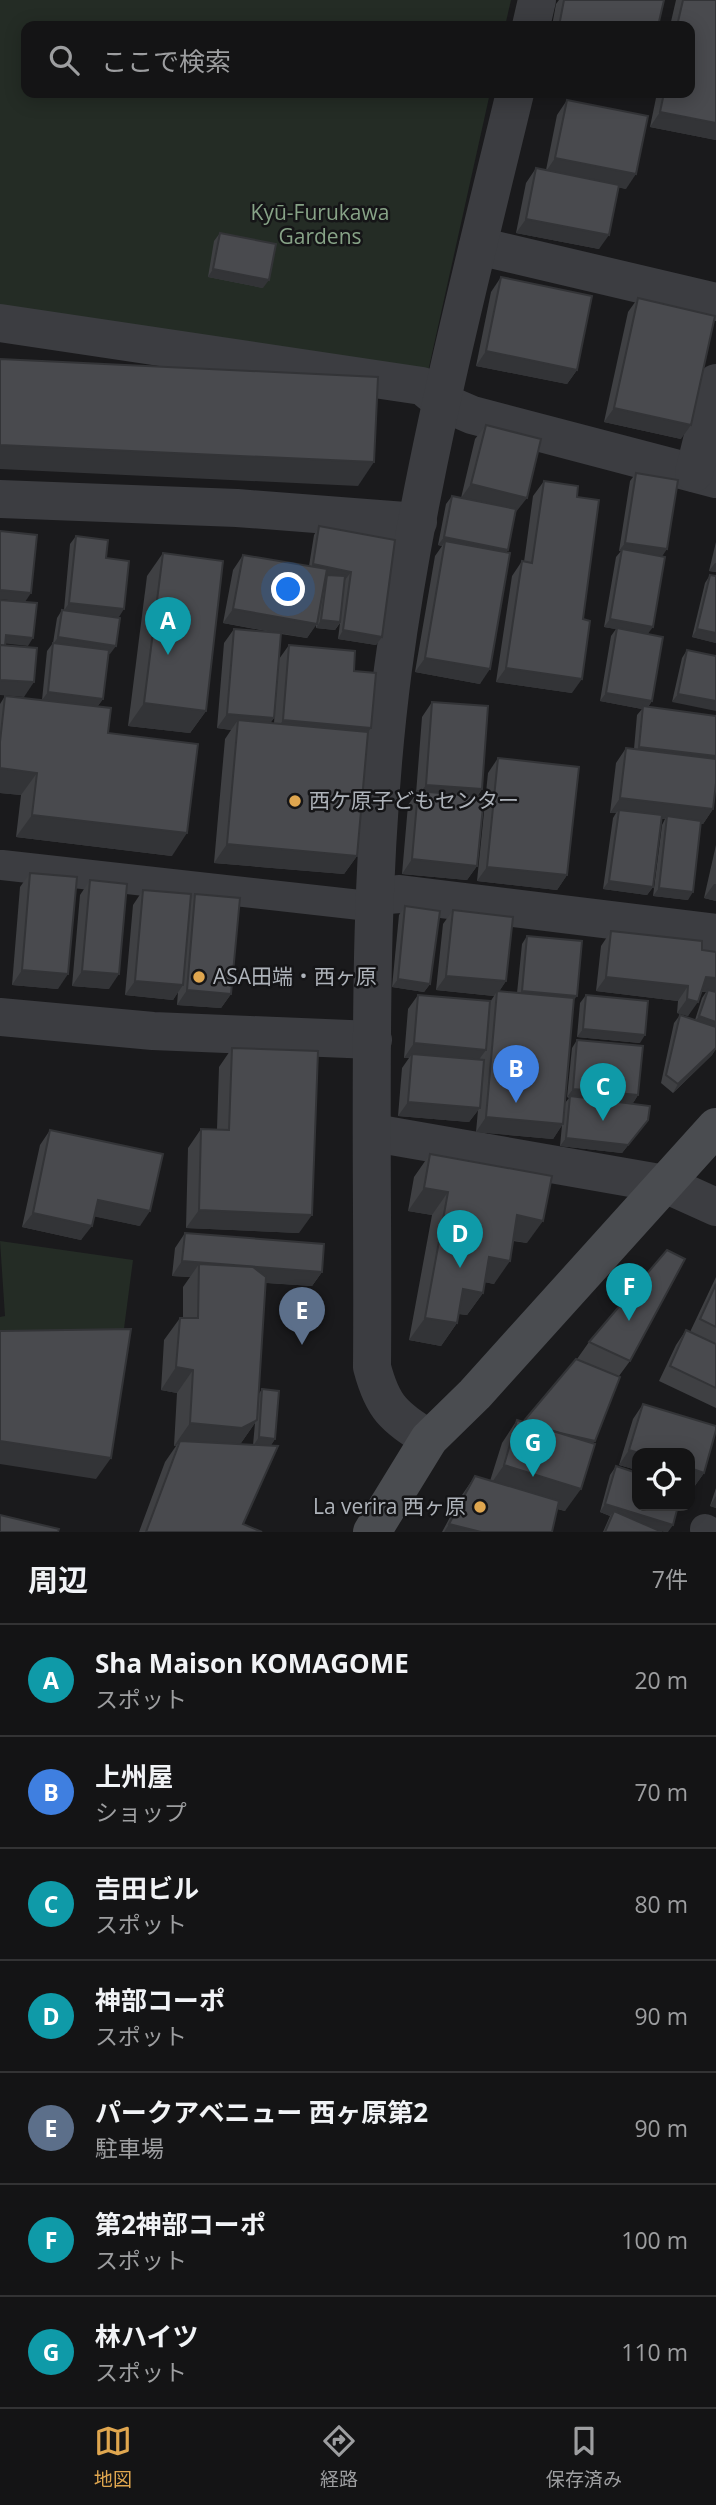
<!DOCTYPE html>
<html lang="ja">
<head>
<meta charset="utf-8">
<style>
  body { margin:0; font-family:"Open Sans","Noto Sans JP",sans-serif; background:#212122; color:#f1f3f6 }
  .controls { position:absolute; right:21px; bottom:21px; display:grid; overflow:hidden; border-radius:14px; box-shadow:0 4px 18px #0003 }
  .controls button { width:63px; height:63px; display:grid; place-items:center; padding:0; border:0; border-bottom:2px solid #333334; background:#141415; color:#f1f3f6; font:35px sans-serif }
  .you { position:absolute; left:289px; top:590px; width:24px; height:24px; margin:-18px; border:5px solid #fff; border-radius:50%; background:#1a73e8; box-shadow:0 0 0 10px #1a73e833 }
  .badge { display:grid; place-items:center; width:46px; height:46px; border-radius:50%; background:#dfa64f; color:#fff; font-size:23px; font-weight:700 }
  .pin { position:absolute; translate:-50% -58px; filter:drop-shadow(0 2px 4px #0008) }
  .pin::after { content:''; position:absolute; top:37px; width:24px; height:21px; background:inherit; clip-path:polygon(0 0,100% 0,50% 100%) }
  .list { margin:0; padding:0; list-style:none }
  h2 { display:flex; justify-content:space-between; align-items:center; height:91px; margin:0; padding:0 28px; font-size:30px }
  h2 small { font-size:23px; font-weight:400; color:#9d9ea0 }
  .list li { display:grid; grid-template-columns:46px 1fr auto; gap:21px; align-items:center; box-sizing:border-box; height:112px; padding:0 28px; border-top:2px solid #333334 }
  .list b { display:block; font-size:26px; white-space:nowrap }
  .list p { margin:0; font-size:23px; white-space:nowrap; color:#9d9ea0 }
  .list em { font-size:23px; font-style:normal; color:#9d9ea0 }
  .icon { flex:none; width:38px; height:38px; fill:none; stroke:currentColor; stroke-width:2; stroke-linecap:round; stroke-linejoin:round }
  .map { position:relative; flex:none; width:716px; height:1532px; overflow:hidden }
  .search { position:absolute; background:#141415; box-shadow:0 4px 18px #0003; left:21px; right:21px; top:21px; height:77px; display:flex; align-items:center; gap:18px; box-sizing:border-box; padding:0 24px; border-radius:14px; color:#9d9ea0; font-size:26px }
  .sheet { height:875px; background:#141415 }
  nav { display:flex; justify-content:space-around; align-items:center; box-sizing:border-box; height:98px; border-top:2px solid #333334; background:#141415; font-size:19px; color:#9d9ea0 }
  nav a { display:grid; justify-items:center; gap:4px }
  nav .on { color:#dfa64f }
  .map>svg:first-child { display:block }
  .green { fill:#242c25 }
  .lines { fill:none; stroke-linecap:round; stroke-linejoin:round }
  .lane { stroke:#3c3d41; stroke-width:30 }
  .street { stroke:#3c3d41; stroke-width:38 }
  .secondary { stroke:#4a4c50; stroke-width:38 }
  .wall { fill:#3f4043; fill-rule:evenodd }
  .shaded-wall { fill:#333437 }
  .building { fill:#494a4e; stroke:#333437; stroke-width:2 }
  .poi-dot { fill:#dfa64f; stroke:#151517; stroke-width:2.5 }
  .labels { text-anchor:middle; stroke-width:5; stroke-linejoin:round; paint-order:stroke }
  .park-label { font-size:21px; fill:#87a387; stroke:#151517 }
  .poi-label { font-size:21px; fill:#aeb3ba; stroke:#151517; text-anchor:start }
</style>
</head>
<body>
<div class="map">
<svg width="716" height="1532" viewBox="0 0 716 1532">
  <rect width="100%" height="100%" fill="#1a1a1c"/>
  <g class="green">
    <polygon points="0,0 511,0 505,26 26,26 26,93 490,93 427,376 0,309"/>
    <polygon points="0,1241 133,1260 123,1336 0,1341 0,1317 5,1316"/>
  </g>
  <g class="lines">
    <g class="lane">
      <polyline points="2,865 360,905 376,896"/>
      <polyline points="705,1529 711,1532"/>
    </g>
    <g class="street">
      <polyline points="531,26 537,0"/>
      <polyline points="478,246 716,302"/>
      <polyline points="0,323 422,386 442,402 472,415 716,479"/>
      <polyline points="694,473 716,383"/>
      <polyline points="0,499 237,508 418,522"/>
      <polyline points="376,896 400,894 716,933"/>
      <polyline points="0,1017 153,1031 373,1040"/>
      <polyline points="374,1133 665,1184 716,1207"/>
      <path d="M429 1439C394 1416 383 1409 372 1367 374 1134 363 899 393 669 419 474 469 283 515 93"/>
    </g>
    <polyline class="secondary" points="372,1532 429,1439 475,1394 716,1127"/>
  </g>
  <g class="wall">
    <polygon points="559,0 664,0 658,26 552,26 556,4"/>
    <polygon points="676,0 716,0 716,140 650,127 657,93 690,93 690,26 670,26"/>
    <polygon points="567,100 626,189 618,187 599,249 516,233 526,183 536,168 546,170 557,115"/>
    <polygon points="220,233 263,288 208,277 214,241"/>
    <polygon points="501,277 577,370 567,384 476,366 491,292"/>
    <polygon points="638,298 681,439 604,422 628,312"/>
    <polygon points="486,425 516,512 507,552 480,684 415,672 435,556 442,546 438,545 446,504 452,496 461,498 475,439"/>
    <polygon points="636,473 662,556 648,634 652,701 648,707 713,809 703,824 701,824 688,900 653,896 662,825 665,819 661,819 653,887 647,895 603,889 613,818 616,813 610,813 616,763 626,748 634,749 637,715 642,709 600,701 611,636 616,629 604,627 616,557 621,551 619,551 630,481"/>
    <polygon points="544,481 577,497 572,693 496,682 512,576 522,561 524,562 533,496"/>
    <polygon points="319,526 395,540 382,637 376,645 338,639 340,623 335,630 316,628 316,624 307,638 281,634 274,718 270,723 274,723 279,659 289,645 354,671 371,728 368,733 357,856 344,874 214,863 225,739 231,730 217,728 224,643 234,629 276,633 223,623 233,570 243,555 309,566 314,535"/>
    <polygon points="76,536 106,558 119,617 100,615 110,654 108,654 103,699 97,707 42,700 47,651 53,643 57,618 62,610 64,610 70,544"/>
    <polygon points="716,542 716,572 709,571"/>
    <polygon points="163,553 206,711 190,733 128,726 147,576"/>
    <polygon points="710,575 716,643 692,637 705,583"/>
    <polygon points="687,650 716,656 672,702 682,658"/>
    <polygon points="5,696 108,733 172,856 16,837 21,795 0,793 0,704"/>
    <polygon points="432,702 482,789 477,797 477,866 467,880 402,874 408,805 416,794 422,717"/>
    <polygon points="498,758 567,875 557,890 477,881 488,773"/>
    <polygon points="716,845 716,901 704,898"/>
    <polygon points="30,873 58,989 12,985 20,887"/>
    <polygon points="90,880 109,989 72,986 80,895"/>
    <polygon points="143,890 190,901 195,894 231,994 221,1008 177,1005 178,992 173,1000 125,995 133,905"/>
    <polygon points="405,906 430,984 424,992 392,987 399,915"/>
    <polygon points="453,910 506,981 499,991 517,993 522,944 527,936 574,1000 565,1103 569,1098 567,1097 572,1048 577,1040 638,1095 633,1103 648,1120 622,1153 560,1146 562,1125 553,1139 476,1132 478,1110 469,1122 398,1116 402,1068 409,1058 404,1058 408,1009 418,995 490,1002 494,996 436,990 443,924"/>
    <polygon points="611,931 702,950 716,1049 712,1055 673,1093 661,1083 674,1023 680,1015 695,1020 702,998 706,992 701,992 688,1016 677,1013 678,1001 596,991 601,946"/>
    <polygon points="586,995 640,1043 577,1037 580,1003"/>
    <polygon points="232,1048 299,1233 186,1228 188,1148 201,1129 217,1129 219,1067"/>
    <polygon points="50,1130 140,1226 94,1216 81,1240 22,1227 40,1145"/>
    <polygon points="430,1154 527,1243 513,1241 494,1284 485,1282 483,1293 467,1315 458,1314 457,1323 441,1346 409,1340 432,1215 408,1211 414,1177"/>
    <path d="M185 1233 322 1272 312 1286 266 1283 258 1395 262 1389 275 1439 271 1445 243 1524 262 1532H139L165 1462 176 1446H174L177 1393 161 1390 164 1340 180 1318H183V1287L190 1277 172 1276 175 1248ZM255 1423 253 1445 239 1444 241 1443Z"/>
    <polygon points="716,1277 716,1408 659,1381 676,1345 686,1330 690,1332"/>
    <polygon points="589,1342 630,1361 619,1376 565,1511 557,1509 552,1532 442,1532 462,1495 475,1476 490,1481 502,1443 517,1420 523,1422 577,1359"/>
    <polygon points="643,1404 704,1473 694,1487 637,1453 637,1470 619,1465 633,1419"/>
    <polygon points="616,1466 668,1532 657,1530 662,1532 603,1532 610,1516 600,1512 610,1475"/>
    <polygon points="716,1488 716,1508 710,1506"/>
  </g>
  <g class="shaded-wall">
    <polygon points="660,112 716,123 716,140 650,127"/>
    <polygon points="555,158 636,174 626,189 545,173"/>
    <polygon points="526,219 609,235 599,249 516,233"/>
    <polygon points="213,269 269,280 263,288 208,277"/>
    <polygon points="486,351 577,370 567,384 476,366"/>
    <polygon points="614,408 691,425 681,439 604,422"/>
    <polygon points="0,445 374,462 358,486 0,469"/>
    <polygon points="471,484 527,498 516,512 461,498"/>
    <polygon points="444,537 508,550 502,558 445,541 442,546 438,545"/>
    <polygon points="625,543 667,549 661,558 622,549 621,551 619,551"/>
    <polygon points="715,563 716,563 716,572 709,571"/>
    <polygon points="313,564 351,572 345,580 308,572"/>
    <polygon points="0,590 31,593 25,602 0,599"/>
    <polygon points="69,603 124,609 119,617 63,612"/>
    <polygon points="233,609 317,624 307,638 223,623"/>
    <polygon points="610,619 653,627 647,635 604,627"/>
    <polygon points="321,620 340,622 335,630 316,628"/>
    <polygon points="697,629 716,633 716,643 692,637"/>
    <polygon points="343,630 382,637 376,645 338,639"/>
    <polygon points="6,635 33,638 28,646 1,643"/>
    <polygon points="58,637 116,646 110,654 52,646"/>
    <polygon points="425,658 490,669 480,684 415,672"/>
    <polygon points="506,668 582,679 572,693 496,682"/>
    <polygon points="0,680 34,682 24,697 0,695"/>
    <polygon points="48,692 103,699 97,707 42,700"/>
    <polygon points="606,693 652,701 646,709 643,706 642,709 600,701"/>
    <polygon points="678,694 716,701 716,711 672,702"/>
    <polygon points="144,703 206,711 190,733 128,726"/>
    <polygon points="227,714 274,718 264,732 238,720 231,730 217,728"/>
    <polygon points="283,720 371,728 361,743 273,735"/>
    <polygon points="639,747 716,756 716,759 633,755"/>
    <polygon points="0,768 37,773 21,795 0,793"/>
    <polygon points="426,785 482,789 472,803 417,797"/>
    <polygon points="620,798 713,809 703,824 667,819 667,816 665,819 618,814 619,810 616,813 610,813"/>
    <polygon points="32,815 187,833 172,856 16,837"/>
    <polygon points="227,844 357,856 344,874 214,863"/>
    <polygon points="412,859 477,866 467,880 402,874"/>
    <polygon points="487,867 567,875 557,890 477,881"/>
    <polygon points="609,881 653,887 647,895 603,889"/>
    <polygon points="714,884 716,884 716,901 704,898"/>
    <polygon points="659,888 693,892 688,900 653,896"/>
    <polygon points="22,970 68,974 58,989 12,985"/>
    <polygon points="82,971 119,974 109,989 72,986"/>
    <polygon points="446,976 506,981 497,995 497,991 494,996 436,990"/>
    <polygon points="606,977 688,986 678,1001 596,991"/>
    <polygon points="706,977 716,978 716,993 708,990 706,992 696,991"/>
    <polygon points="398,979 430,984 424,992 392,987"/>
    <polygon points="135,981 183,985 173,1000 125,995"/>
    <polygon points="187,990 231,994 221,1008 177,1005"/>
    <polygon points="522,991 577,996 571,1004 517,999"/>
    <polygon points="687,999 698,1002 688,1016 677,1013"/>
    <polygon points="699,1016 716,1022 716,1031 693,1024"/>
    <polygon points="583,1029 645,1035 640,1043 577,1037"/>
    <polygon points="414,1043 486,1050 475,1065 412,1054 409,1058 404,1058"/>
    <polygon points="716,1048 712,1055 673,1093 678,1084"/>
    <polygon points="573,1089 638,1095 633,1103 570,1096 567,1097"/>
    <polygon points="408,1102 480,1108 469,1122 398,1116"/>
    <polygon points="486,1117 563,1124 553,1139 476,1132"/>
    <polygon points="648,1120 622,1153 560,1146 566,1138"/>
    <polygon points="424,1188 448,1192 432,1215 408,1211"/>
    <polygon points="98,1200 150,1211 140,1226 87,1215"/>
    <polygon points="199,1210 312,1215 299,1233 186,1228"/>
    <polygon points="33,1213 92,1226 81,1240 22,1227"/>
    <polygon points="517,1215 543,1221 527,1243 501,1238"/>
    <polygon points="489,1257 510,1261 494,1284 473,1280"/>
    <polygon points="182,1261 322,1272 312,1286 199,1278 199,1264 190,1277 172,1276"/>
    <polygon points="463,1289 483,1293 467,1315 447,1312"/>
    <polygon points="425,1318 457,1323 441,1346 409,1340"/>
    <polygon points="176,1367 193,1370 177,1393 161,1390"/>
    <polygon points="257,1420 241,1443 226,1451 180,1441 176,1446 174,1446 190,1423"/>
    <polygon points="520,1424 595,1441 584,1455"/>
    <polygon points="259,1437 275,1439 270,1447 253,1446"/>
    <polygon points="0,1441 111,1458 96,1479 0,1464"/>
    <polygon points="629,1450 637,1453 637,1470 619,1465"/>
    <polygon points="504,1465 581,1489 565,1511 488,1488"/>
    <polygon points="690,1468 704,1473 694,1487 690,1486"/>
    <polygon points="716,1496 716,1508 710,1506"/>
    <polygon points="605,1504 673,1525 668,1532 664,1532 612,1516 614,1511 610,1516 600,1512"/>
    <polygon points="449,1524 481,1532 444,1532"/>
  </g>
  <g class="building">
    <polygon points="564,0 664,0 658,26 559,26"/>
    <polygon points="683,0 716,0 716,123 660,112 664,93 690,93 690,26 677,26"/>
    <polygon points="567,100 648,116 636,174 555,158"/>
    <polygon points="536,168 619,185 609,235 526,219"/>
    <polygon points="220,233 276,244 269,280 213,269"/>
    <polygon points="501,277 592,296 577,370 486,351"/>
    <polygon points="638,298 715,316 691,425 614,408"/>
    <polygon points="0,359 378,377 374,462 0,445"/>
    <polygon points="486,425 541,439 527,498 471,484"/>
    <polygon points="636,473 678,480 667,549 625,543"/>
    <polygon points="544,481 578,486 577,497 599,500 583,619 590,621 582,679 506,668 522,561 532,563"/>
    <polygon points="452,496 516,509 508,550 444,537"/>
    <polygon points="319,526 395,540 382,637 343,630 351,572 313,564"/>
    <polygon points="0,531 37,535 31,593 0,590"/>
    <polygon points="76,536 108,540 106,558 129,561 124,609 69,603"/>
    <polygon points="445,541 510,553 490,669 425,658"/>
    <polygon points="622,549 665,557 653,627 610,619"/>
    <polygon points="163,553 223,561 206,711 144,703"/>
    <polygon points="243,555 327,569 317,624 233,609"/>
    <polygon points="327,575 345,576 340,622 321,620"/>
    <polygon points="710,575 716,576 716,633 697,629"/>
    <polygon points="0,600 37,603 33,638 6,635 5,646 0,645"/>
    <polygon points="62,610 120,618 116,646 58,637"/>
    <polygon points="617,628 663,637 652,701 606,693"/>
    <polygon points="234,629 281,633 274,718 227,714"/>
    <polygon points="53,643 109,650 103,699 48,692"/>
    <polygon points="0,645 37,648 34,682 0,680"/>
    <polygon points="289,645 355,651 354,671 376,673 371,728 283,720"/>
    <polygon points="687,650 716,656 716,701 678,694"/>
    <polygon points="5,696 111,708 108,733 198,744 187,833 32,815 37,773 0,768 0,742"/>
    <polygon points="432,702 488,706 482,789 426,785"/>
    <polygon points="643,706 716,716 716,756 639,747"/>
    <polygon points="238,720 368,732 357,856 227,844"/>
    <polygon points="626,748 716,759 716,783 713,809 620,798"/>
    <polygon points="498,758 579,767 567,875 487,867"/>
    <polygon points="418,791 484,797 477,866 412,859"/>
    <polygon points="619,810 662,815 653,887 609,881"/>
    <polygon points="667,816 701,821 693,892 659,888"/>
    <polygon points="30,873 77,877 68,974 22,970"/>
    <polygon points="90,880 127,884 119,974 82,971"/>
    <polygon points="143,890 191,894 183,985 135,981"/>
    <polygon points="195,894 240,898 231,994 187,990"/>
    <polygon points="405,906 440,911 430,984 398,979"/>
    <polygon points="453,910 513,917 506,981 446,976"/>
    <polygon points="611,931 702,941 702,950 716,952 716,978 706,977 698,1002 687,999 688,986 606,977"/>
    <polygon points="527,936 582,941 577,996 522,991"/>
    <polygon points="708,990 716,992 716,1022 699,1016"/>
    <polygon points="497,991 574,998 563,1124 486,1117"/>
    <polygon points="418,995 490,1001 486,1050 414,1043"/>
    <polygon points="586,995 648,1001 645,1035 583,1029"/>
    <polygon points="680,1015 716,1027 716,1048 678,1084 666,1075"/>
    <polygon points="577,1040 643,1046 638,1095 573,1089"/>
    <polygon points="232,1048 318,1051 312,1215 199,1210 201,1129 229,1130"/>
    <polygon points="412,1054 484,1060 480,1108 408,1102"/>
    <polygon points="570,1096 650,1106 648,1120 628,1145 566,1138"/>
    <polygon points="50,1130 163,1154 150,1211 98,1200 92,1226 33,1213"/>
    <polygon points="430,1154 552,1176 543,1221 517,1215 510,1261 489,1257 483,1293 463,1289 457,1323 425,1318 448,1192 424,1188"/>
    <polygon points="185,1233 324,1244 322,1272 182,1261"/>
    <polygon points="667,1250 685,1259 630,1361 589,1342"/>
    <polygon points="199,1264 253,1267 266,1277 257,1420 242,1428 190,1423 193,1370 176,1367 180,1318 198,1318"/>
    <polygon points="716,1284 716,1327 700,1319"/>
    <polygon points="131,1329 111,1458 0,1441 0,1331"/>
    <polygon points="686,1330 716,1344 716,1388 670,1366"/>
    <polygon points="576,1359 620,1377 595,1441 560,1433 523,1422"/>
    <polygon points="262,1389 279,1391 275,1439 259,1437"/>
    <polygon points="643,1404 716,1426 716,1430 704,1473 690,1468 690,1453 639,1453 629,1450"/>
    <polygon points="517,1420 595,1444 581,1489 504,1465"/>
    <polygon points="180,1441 278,1446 243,1524 262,1532 146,1532"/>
    <polygon points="616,1466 637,1473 637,1506 678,1506 673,1525 605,1504"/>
    <polygon points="475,1476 559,1501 552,1532 481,1532 449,1524"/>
    <polygon points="614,1511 662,1532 605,1532"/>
    <polygon points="0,1515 59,1529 58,1532 0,1532"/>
  </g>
  <g class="poi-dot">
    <circle cx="295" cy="801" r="7"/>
    <circle cx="199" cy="977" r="7"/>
    <circle cx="480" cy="1507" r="7"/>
  </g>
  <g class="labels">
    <g class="park-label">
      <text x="320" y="220">Kyū-Furukawa<tspan x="320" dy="24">Gardens</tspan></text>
    </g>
    <g class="poi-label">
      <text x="309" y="808">西ケ原子どもセンター</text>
      <text x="213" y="984">ASA田端・西ヶ原</text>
      <text x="466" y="1514" text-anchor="end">La verira 西ヶ原</text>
    </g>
  </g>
</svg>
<div class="controls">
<button><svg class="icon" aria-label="locate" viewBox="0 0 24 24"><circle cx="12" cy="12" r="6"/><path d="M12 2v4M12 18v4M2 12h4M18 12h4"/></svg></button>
</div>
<div class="you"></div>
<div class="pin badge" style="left:168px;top:655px;background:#0f9aa8">A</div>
<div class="pin badge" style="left:516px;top:1103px;background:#3f7fe0">B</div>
<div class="pin badge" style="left:603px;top:1121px;background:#0f9aa8">C</div>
<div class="pin badge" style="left:460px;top:1268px;background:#0f9aa8">D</div>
<div class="pin badge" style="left:302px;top:1345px;background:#5c6f8a">E</div>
<div class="pin badge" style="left:629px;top:1321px;background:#0f9aa8">F</div>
<div class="pin badge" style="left:533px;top:1477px;background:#0f9aa8">G</div>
<div class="search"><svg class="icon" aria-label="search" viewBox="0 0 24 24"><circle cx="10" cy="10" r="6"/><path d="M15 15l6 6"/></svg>ここで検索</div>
</div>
<section class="sheet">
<h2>周辺<small>7件</small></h2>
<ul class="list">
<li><span class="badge" style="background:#0f9aa8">A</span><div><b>Sha Maison KOMAGOME</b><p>スポット</p></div><em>20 m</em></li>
<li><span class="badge" style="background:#3f7fe0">B</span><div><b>上州屋</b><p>ショップ</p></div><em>70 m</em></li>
<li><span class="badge" style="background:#0f9aa8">C</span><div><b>𠮷田ビル</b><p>スポット</p></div><em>80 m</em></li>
<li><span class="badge" style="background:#0f9aa8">D</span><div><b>神部コーポ</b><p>スポット</p></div><em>90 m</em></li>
<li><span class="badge" style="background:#5c6f8a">E</span><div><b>パークアベニュー 西ヶ原第2</b><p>駐車場</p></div><em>90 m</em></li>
<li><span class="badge" style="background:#0f9aa8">F</span><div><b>第2神部コーポ</b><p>スポット</p></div><em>100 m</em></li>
<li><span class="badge" style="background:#0f9aa8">G</span><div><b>林ハイツ</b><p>スポット</p></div><em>110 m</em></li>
</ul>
</section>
<nav>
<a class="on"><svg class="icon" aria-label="map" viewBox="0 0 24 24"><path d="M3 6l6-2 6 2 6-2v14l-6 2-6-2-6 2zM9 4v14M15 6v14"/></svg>地図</a>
<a><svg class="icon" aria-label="directions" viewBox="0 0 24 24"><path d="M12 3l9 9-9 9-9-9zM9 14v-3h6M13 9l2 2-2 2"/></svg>経路</a>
<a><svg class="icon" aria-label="saved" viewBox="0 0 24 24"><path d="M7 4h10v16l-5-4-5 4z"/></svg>保存済み</a>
</nav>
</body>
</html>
